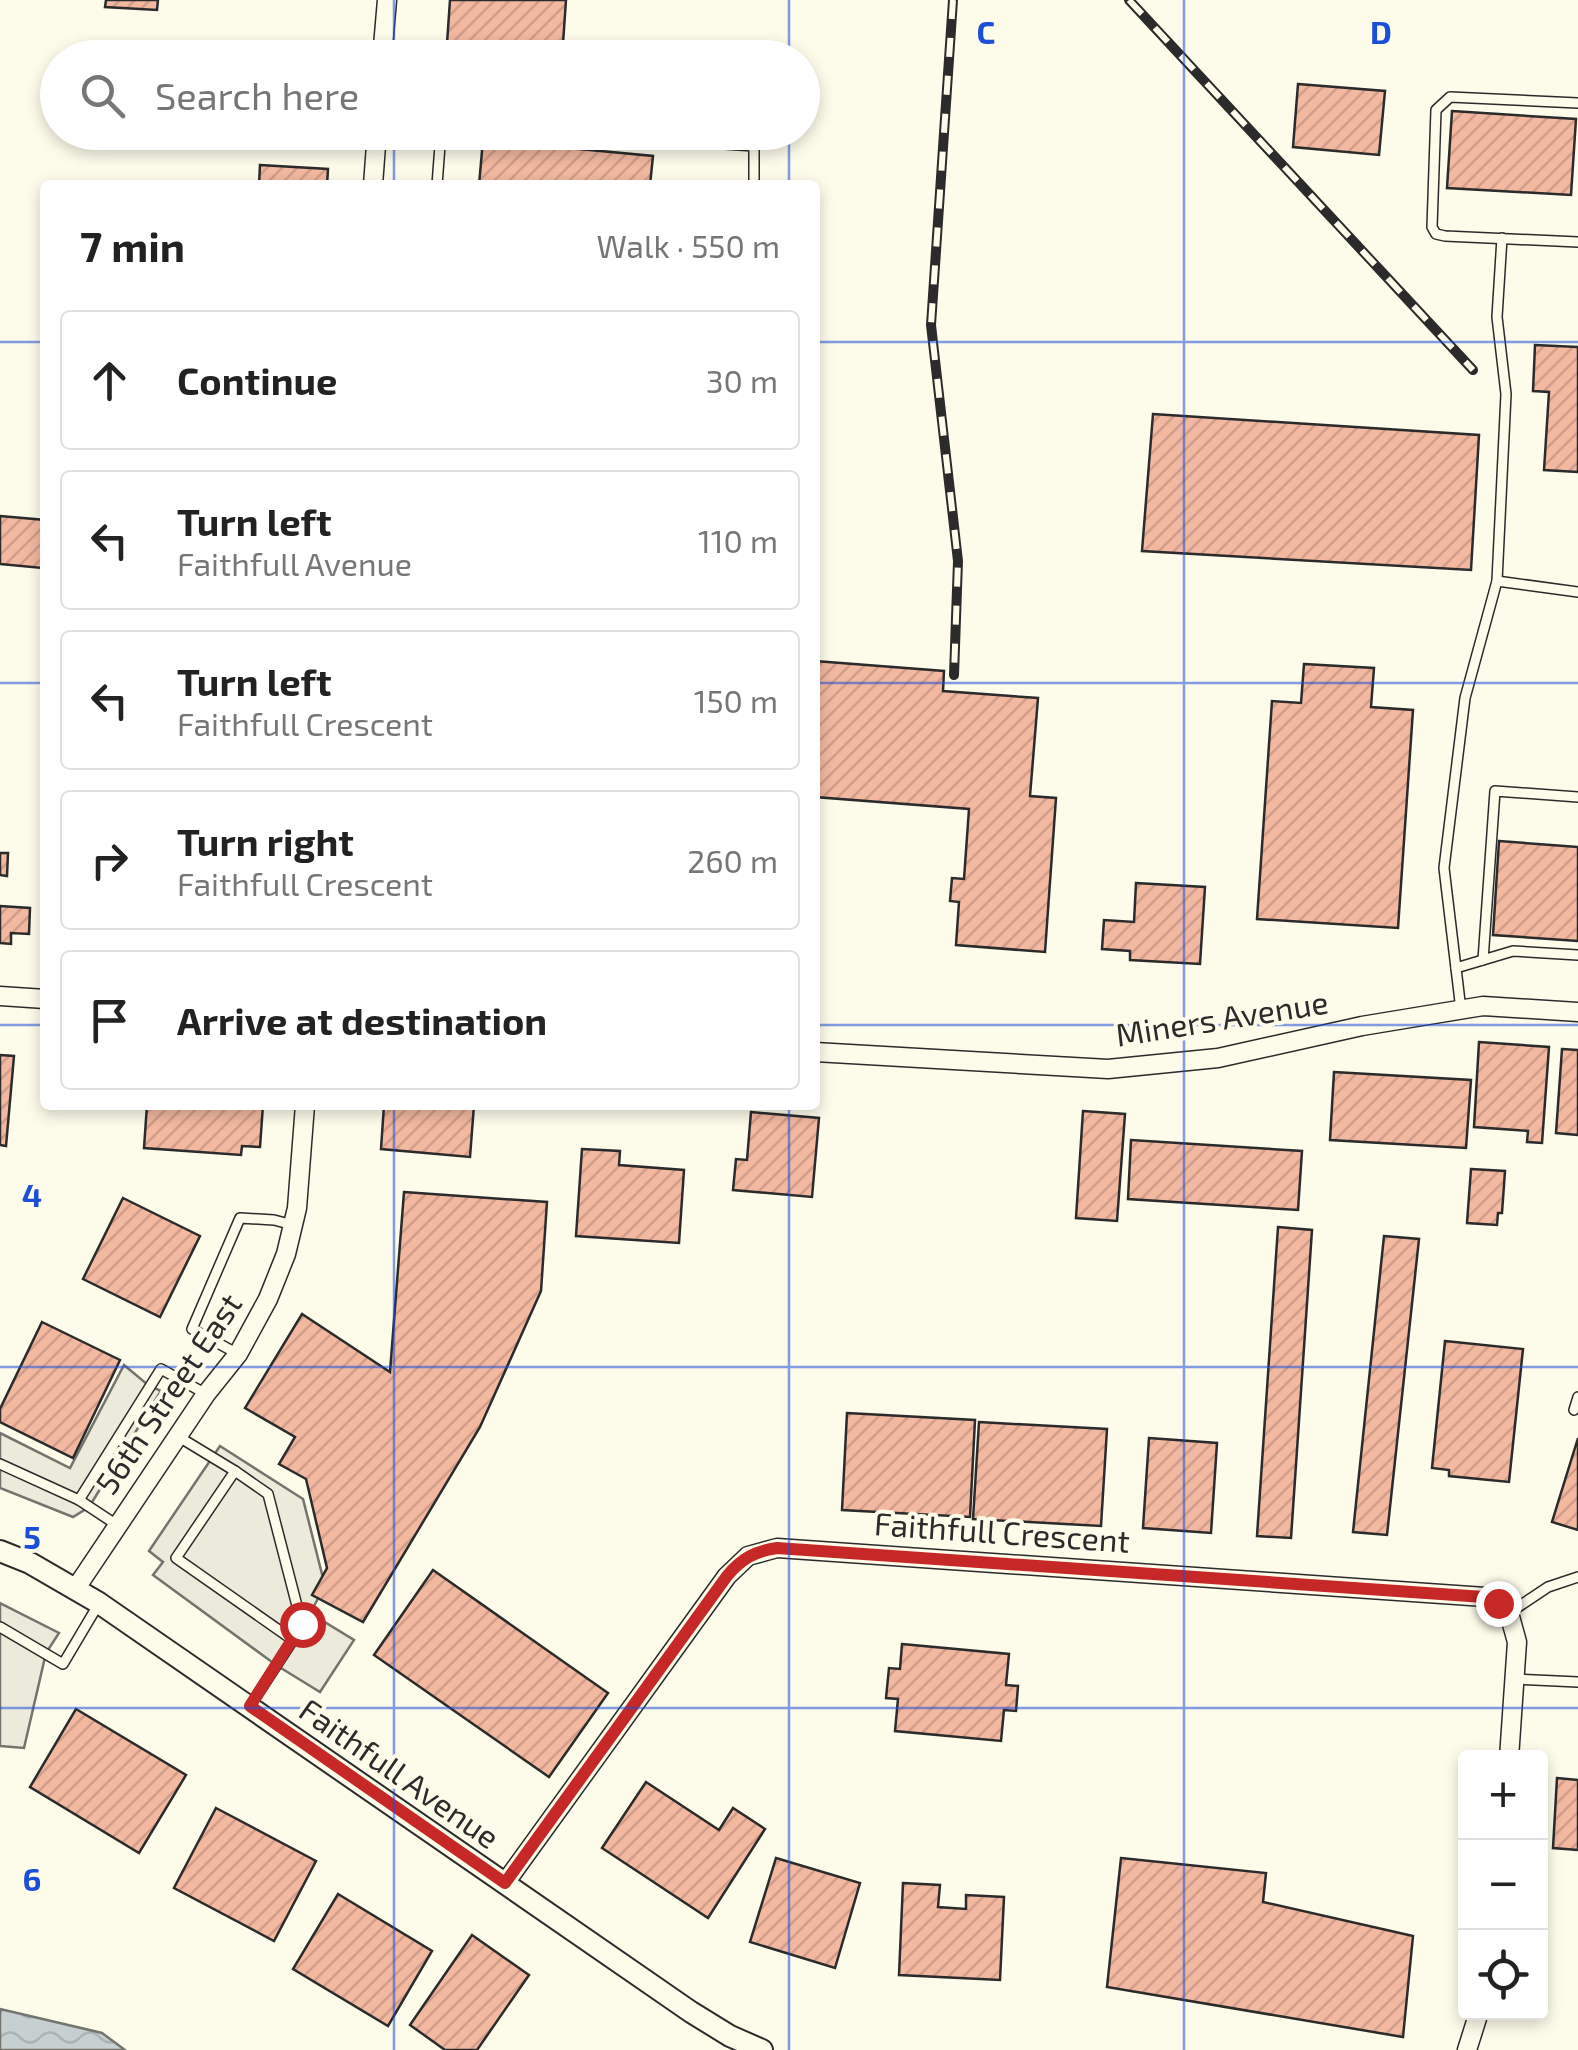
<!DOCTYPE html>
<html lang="en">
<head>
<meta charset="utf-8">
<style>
  body { margin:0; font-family:"Exo 2",sans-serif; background:#f2f2f2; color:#222 }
  .controls { position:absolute; right:30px; bottom:30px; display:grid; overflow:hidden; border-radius:10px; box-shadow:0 5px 15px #0003 }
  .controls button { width:90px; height:90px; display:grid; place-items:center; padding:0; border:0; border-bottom:2px solid #e0e0e0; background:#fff; color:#222; font:50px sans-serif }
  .stop { position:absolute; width:30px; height:30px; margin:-22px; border:8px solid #c62828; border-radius:50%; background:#fff }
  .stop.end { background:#c62828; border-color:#fff; box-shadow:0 2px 10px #0008 }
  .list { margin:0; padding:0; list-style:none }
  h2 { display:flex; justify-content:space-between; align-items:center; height:130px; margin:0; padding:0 40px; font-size:42px }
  h2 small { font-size:32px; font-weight:400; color:#767676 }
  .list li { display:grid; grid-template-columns:65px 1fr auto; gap:30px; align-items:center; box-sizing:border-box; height:140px; margin:0 20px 20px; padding:0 20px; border:2px solid #e0e0e0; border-radius:10px }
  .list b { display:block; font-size:38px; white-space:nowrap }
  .list p { margin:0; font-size:32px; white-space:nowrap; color:#767676 }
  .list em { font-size:32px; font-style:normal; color:#767676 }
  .icon { flex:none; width:55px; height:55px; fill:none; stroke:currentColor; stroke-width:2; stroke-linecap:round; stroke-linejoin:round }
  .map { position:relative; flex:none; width:1578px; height:2050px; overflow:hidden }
  .search { position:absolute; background:#fff; box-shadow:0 5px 15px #0003; left:40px; top:40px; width:780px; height:110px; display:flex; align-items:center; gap:25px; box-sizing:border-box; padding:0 35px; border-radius:55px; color:#767676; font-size:38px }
  .panel { position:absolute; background:#fff; box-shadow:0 5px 15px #0003; left:40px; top:180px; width:780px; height:930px; border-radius:10px }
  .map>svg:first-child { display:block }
  .parking { fill:#eceadb; stroke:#74746e; stroke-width:2.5 }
  .water { fill:url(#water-waves); stroke:#74746e; stroke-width:2.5 }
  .building { fill:url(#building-hatch); stroke:#2b2b2b; stroke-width:2.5 }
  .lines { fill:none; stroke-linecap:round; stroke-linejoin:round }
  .service-casing { stroke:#2b2b2b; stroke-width:12 }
  .minor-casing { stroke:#2b2b2b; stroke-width:21 }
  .tertiary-casing { stroke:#2b2b2b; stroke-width:24 }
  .service { stroke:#fdfbea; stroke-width:9 }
  .minor { stroke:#fdfbea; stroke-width:18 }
  .tertiary { stroke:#fdfbea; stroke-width:20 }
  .rail-casing { stroke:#2b2b2b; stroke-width:10 }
  .rail { stroke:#fdfbea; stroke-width:6; stroke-dasharray:19; stroke-linecap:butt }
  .route { stroke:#c62828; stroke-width:12 }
  .grid { fill:none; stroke:#1d4ed8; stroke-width:2.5; stroke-opacity:0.55 }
  .labels { text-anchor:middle; stroke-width:8; stroke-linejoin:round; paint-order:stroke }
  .street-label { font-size:32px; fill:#2b2b2b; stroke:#fdfbea }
  .grid-label { font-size:32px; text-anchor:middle; font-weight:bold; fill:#1d4ed8; stroke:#fdfbea; stroke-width:8; stroke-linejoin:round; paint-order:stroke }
</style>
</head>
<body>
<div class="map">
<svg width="1578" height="2050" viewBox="0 0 1578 2050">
  <defs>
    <pattern id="water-waves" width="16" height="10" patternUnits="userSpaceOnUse" patternTransform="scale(2.5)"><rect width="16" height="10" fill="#c7d0d0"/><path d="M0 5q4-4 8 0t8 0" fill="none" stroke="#abb3b3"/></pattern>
    <pattern id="building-hatch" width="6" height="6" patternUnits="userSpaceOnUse" patternTransform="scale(2.5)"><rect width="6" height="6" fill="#f2b8a0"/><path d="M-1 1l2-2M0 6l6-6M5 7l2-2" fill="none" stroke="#d09e8a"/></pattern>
  </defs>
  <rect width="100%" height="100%" fill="#fdfbea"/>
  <g class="parking">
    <polygon points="124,1365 148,1385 161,1391 89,1507 73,1517 0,1488 0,1433 70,1468"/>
    <polygon points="220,1446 303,1499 325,1586 310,1613 354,1640 320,1692 276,1665 153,1575 163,1562 149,1551"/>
    <polygon points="0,1603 59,1633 46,1653 24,1748 0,1746"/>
  </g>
  <polygon class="water" points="0,2009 102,2033 125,2050 0,2050"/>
  <g class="building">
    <polygon points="106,0 158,0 157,10 105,7"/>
    <polygon points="450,0 566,0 562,58 446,58"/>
    <polygon points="1298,84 1385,91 1379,155 1293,147"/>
    <polygon points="1452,111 1576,119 1571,195 1447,188"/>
    <polygon points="231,132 301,132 300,147 230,144"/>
    <polygon points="483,140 653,156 650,185 467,185 479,185"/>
    <polygon points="260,165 328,169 327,185 259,185"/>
    <polygon points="1535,345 1578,347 1578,472 1544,470 1549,392 1533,391"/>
    <polygon points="1153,414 1479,435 1471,570 1142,551"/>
    <polygon points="0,516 45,520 42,568 0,564"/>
    <polygon points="815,661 944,671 943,691 1038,698 1030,796 1056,798 1045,952 956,945 959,902 950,901 952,878 964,879 969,809 815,797"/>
    <polygon points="1304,664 1374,668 1371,707 1413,710 1398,928 1257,919 1272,701 1301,703"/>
    <polygon points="1499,841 1578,847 1578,941 1493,935"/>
    <polygon points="0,853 8,853 7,876 0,875"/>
    <polygon points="1136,883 1205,887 1200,964 1130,960 1130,951 1102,949 1104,920 1134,922"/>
    <polygon points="0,906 30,908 29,934 11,933 11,944 0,943"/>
    <polygon points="1479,1042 1549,1047 1542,1143 1527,1142 1528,1131 1474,1127"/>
    <polygon points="1562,1049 1578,1050 1578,1135 1556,1133"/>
    <polygon points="0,1055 14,1056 6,1146 0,1145"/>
    <polygon points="1334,1072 1471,1080 1466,1148 1330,1140"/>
    <polygon points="147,1105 263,1105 260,1147 242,1146 241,1155 144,1148"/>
    <polygon points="384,1105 474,1105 470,1157 381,1149"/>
    <polygon points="1083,1111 1125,1114 1117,1221 1076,1218"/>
    <polygon points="751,1112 819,1118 812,1197 733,1190 736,1159 747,1160"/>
    <polygon points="1131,1140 1302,1151 1298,1210 1128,1199"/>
    <polygon points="582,1149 620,1151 619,1165 684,1170 679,1243 576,1236"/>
    <polygon points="1471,1169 1505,1171 1502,1213 1498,1213 1497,1225 1467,1223"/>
    <polygon points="404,1192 547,1202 541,1291 480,1427 363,1622 312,1595 327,1568 306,1479 279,1464 295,1437 245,1408 302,1314 390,1372"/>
    <polygon points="123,1198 200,1236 160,1317 83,1279"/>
    <polygon points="1278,1227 1312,1230 1291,1538 1257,1536"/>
    <polygon points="1384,1236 1419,1239 1387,1535 1353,1532"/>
    <polygon points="42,1322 120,1360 73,1458 0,1422 0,1409"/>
    <polygon points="1445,1341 1523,1349 1509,1482 1449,1476 1449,1470 1432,1468"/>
    <polygon points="847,1413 975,1420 970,1517 842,1510"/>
    <polygon points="979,1422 1107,1429 1101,1526 973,1519"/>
    <polygon points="1149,1438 1217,1443 1211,1533 1143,1528"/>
    <polygon points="1578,1438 1578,1530 1552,1522"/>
    <polygon points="433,1570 608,1693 549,1777 374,1655"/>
    <polygon points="902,1644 1009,1654 1006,1685 1018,1686 1016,1711 1004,1710 1001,1741 895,1731 898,1699 886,1698 889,1668 900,1669"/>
    <polygon points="76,1709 186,1775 139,1853 30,1787"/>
    <polygon points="1557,1778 1578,1780 1578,1850 1553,1848"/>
    <polygon points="646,1782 719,1830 733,1808 765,1829 708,1918 602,1848"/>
    <polygon points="216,1808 316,1861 274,1941 174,1888"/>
    <polygon points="776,1858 860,1883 835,1968 750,1942"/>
    <polygon points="1121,1858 1266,1873 1263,1902 1413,1936 1403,2037 1107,1987"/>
    <polygon points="903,1883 940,1885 938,1907 966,1909 966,1895 1004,1897 1000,1980 899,1975"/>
    <polygon points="338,1894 432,1951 388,2026 293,1969"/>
    <polygon points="472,1935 529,1975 477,2050 445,2050 410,2025"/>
  </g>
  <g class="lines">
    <g class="service-casing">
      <g id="service">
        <polyline points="1578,103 1450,97 1436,110 1432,227 1436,234 1445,236 1578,242"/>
        <polyline points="546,132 754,146 754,185"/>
        <polyline points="437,185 441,132"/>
        <polyline points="1497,581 1578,592"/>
        <polyline points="1483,960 1495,791 1578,797"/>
        <polyline points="1456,968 1513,951 1578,955"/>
        <polyline points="1461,1010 1444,868 1465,698 1497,581 1506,394 1497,317 1502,238"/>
        <polyline points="238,1354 192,1329 240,1218 274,1220 293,1225"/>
        <polyline points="1574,1410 1578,1397"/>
        <polyline points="179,1437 235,1471 176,1558 293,1640 250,1706"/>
        <polyline points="0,1464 79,1500 117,1525"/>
        <polyline points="235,1471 268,1494 302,1625 293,1640"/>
        <polyline points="79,1500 161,1369 206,1394"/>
        <polyline points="1509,1613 1548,1587 1578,1577"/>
        <polyline points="0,1627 63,1664 98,1605"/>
        <polyline points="1516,1679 1578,1682"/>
      </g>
    </g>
    <g class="minor-casing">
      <g id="minor">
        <polyline points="382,58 387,0"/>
        <polyline points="373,185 377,132"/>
        <polyline points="0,996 45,999"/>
        <polyline points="815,1052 1108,1069 1218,1058 1362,1026 1483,1006 1578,1012"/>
        <polyline points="76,1588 206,1394 238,1354 268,1299 286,1254 297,1208 305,1105"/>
        <polyline points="505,1883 727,1576 748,1556 777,1548 1485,1597 1509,1613 1517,1642 1509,1758"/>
        <polyline points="1467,2050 1479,2012"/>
      </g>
    </g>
    <g class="tertiary-casing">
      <polyline id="tertiary" points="0,1551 30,1563 99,1603 691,2012 730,2036 762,2050"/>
    </g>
    <use href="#service" class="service"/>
    <use href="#minor" class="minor"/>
    <use href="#tertiary" class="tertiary"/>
    <g class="rail-casing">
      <g id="rail">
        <polyline points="953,0 931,325 958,561 954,675"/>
        <polyline points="1129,0 1473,370"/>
      </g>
    </g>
    <use href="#rail" class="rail"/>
  </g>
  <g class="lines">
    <path class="route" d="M302 1624 250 1706 505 1883 727 1576C741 1559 755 1551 777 1548L1484 1597 1498 1603"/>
  </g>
  <path class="grid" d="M394 0V58M789 0V58M1184 0V2050M394 132V185M789 132V185M0 342H45M815 342H1578M0 683H45M815 683H1578M0 1025H45M815 1025H1578M394 1105V2050M789 1105V2050M0 1367H1578M0 1708H1578"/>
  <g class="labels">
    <g class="street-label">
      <text transform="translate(1222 1019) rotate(-9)" y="11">Miners Avenue</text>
      <text transform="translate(169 1394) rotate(-56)" y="11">56th Street East</text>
      <text transform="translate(1002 1533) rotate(4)" y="11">Faithfull Crescent</text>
      <text transform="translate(399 1774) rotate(35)" y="11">Faithfull Avenue</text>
    </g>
  </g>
  <g class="grid-label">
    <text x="986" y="44">C</text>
    <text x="1381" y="44">D</text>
    <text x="32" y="1207">4</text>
    <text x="32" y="1549">5</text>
    <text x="32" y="1891">6</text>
  </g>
</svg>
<div class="controls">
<button>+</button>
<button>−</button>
<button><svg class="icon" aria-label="locate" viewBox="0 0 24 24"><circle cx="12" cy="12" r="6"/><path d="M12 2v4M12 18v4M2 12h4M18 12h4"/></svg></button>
</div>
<div class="stop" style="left:302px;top:1624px"></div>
<div class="stop end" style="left:1498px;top:1603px"></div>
<div class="search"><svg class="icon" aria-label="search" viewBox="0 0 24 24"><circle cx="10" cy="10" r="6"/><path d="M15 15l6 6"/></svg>Search here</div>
<section class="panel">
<h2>7 min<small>Walk · 550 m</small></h2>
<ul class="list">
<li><svg class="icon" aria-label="ahead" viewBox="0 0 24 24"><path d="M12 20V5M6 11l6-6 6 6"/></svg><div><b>Continue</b></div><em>30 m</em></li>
<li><svg class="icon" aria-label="left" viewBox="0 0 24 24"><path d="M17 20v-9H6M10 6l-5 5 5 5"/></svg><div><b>Turn left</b><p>Faithfull Avenue</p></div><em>110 m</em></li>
<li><svg class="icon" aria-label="left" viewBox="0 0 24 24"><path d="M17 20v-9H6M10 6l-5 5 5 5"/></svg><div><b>Turn left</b><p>Faithfull Crescent</p></div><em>150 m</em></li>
<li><svg class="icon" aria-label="right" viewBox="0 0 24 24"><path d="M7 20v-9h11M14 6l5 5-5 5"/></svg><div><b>Turn right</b><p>Faithfull Crescent</p></div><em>260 m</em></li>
<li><svg class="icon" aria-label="arrive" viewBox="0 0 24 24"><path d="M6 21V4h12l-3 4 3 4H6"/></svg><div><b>Arrive at destination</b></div></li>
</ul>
</section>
</div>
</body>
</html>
